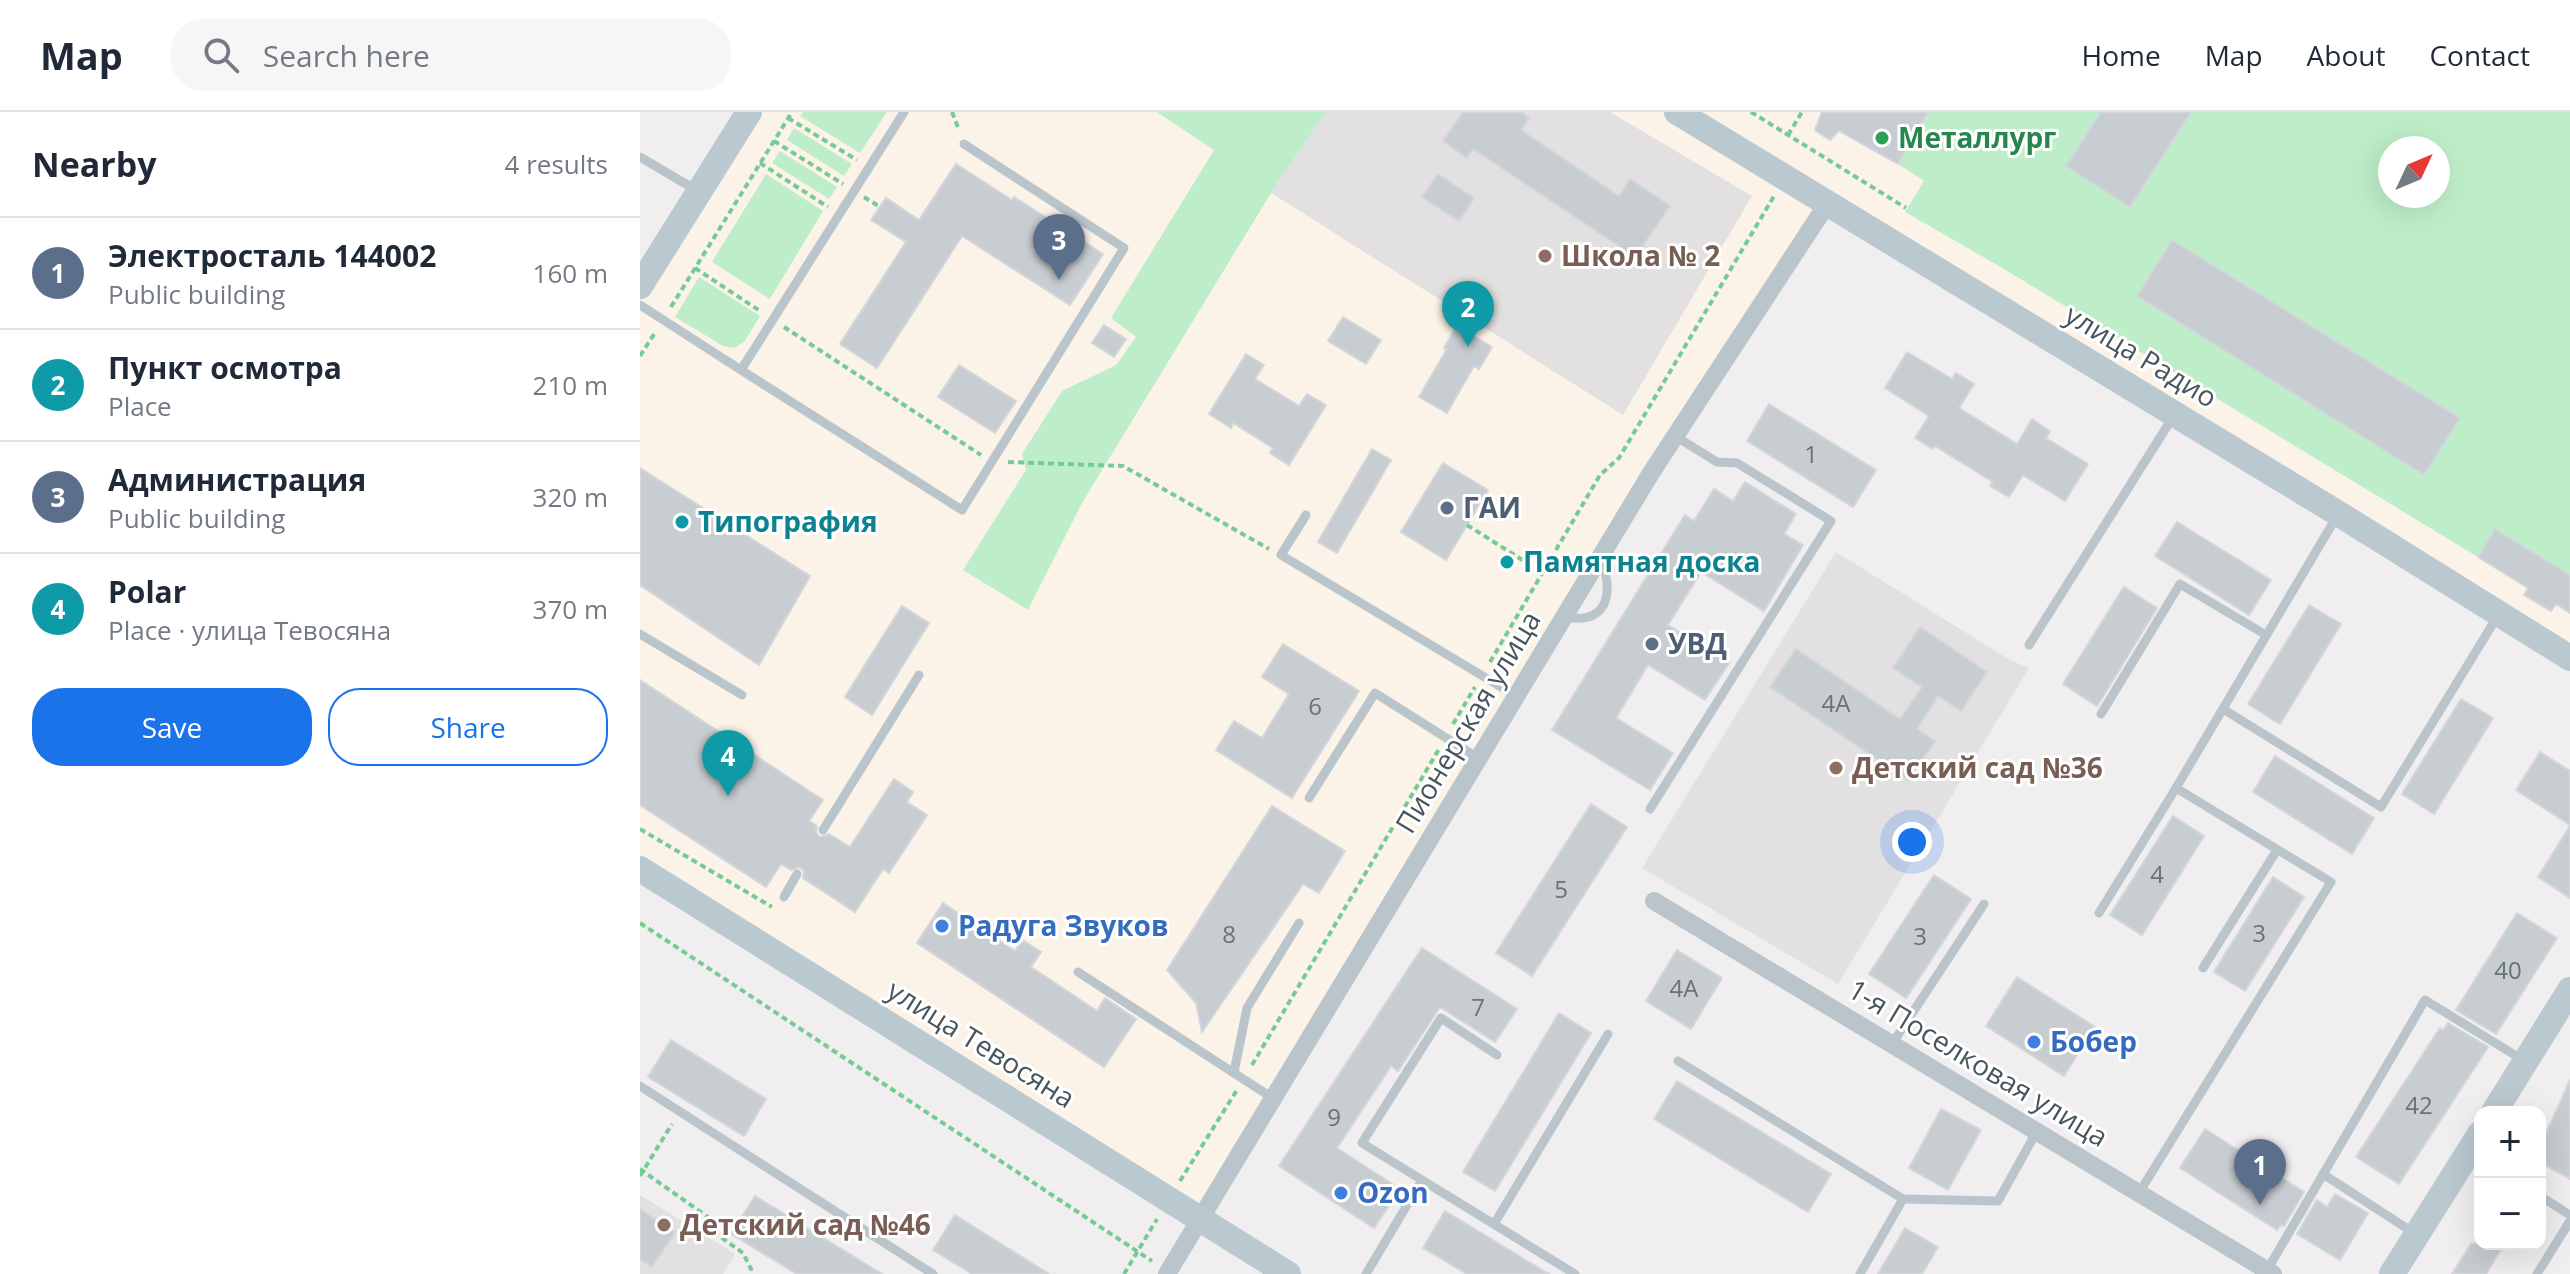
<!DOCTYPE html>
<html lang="en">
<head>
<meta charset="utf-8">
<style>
  body { margin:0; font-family:"Open Sans",sans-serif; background:#f6f6f7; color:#1f2937 }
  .controls { position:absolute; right:24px; bottom:24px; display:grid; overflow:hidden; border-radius:16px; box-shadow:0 8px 32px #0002 }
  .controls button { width:72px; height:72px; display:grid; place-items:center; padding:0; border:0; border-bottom:2px solid #e0e1e3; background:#fff; color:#1f2937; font:40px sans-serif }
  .compass { position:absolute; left:1738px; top:24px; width:72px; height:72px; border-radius:50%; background:#fff; box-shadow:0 8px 32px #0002; rotate:46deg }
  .you { position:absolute; left:1272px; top:730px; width:28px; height:28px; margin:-20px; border:6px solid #fff; border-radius:50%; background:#1a73e8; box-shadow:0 0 0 12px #1a73e833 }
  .badge { display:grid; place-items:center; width:52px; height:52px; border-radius:50%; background:#1a73e8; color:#fff; font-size:26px; font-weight:700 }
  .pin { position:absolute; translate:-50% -66px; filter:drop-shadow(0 2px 4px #0008) }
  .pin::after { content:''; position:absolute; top:42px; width:28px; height:24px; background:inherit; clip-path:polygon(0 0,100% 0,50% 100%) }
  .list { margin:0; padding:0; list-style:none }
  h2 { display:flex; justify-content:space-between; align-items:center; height:104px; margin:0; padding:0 32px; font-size:34px }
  h2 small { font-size:26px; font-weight:400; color:#747a83 }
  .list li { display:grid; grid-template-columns:52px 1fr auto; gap:24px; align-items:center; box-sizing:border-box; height:112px; padding:0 32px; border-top:2px solid #e0e1e3 }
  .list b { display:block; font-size:30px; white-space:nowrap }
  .list p { margin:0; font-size:26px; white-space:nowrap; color:#747a83 }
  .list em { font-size:26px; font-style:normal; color:#747a83 }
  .actions { display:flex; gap:16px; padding:24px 32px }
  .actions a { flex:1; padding:18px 0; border:2px solid #1a73e8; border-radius:32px; text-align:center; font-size:28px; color:#1a73e8 }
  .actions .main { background:#1a73e8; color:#fff }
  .icon { flex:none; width:44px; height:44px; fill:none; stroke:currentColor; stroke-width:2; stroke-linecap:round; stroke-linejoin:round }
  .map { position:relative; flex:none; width:1930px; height:1162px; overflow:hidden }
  header { display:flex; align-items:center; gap:48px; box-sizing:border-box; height:112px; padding:0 40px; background:#fff; border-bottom:2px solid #e0e1e3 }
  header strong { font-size:38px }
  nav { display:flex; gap:44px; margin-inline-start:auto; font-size:28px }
  .search { width:560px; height:72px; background:#f6f6f7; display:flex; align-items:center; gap:20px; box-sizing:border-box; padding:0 28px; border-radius:32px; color:#747a83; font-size:30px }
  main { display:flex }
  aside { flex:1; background:#fff }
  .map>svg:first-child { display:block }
  .commercial { fill:#fbf3e8; fill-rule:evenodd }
  .education { fill:#e2e0e1 }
  .green { fill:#beeec9; fill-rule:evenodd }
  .building { fill:#c8cdd1; stroke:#d3d6da; stroke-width:2 }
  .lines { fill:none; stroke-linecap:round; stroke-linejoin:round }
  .path { stroke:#76cb94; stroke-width:4; stroke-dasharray:6 4; stroke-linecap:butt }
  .service { stroke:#bac5cb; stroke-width:9 }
  .minor { stroke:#bac5cb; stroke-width:18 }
  .secondary { stroke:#bac8d0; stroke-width:26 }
  .leisure-dot { fill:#2e9e5b; stroke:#fff; stroke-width:3 }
  .education-dot { fill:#8d6e63; stroke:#fff; stroke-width:3 }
  .service-dot { fill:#5c6f8a; stroke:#fff; stroke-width:3 }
  .culture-dot { fill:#0f9aa8; stroke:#fff; stroke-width:3 }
  .shop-dot { fill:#3f7fe0; stroke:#fff; stroke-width:3 }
  .labels { text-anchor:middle; stroke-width:6; stroke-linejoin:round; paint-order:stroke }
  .number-label { font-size:24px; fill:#677379 }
  .leisure-label { font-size:28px; font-weight:bold; fill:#27864d; stroke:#fff; text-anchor:start }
  .education-label { font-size:28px; font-weight:bold; fill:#785e54; stroke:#fff; text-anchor:start }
  .street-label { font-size:28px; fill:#47555c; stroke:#fff }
  .service-label { font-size:28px; font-weight:bold; fill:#4e5e75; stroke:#fff; text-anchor:start }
  .culture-label { font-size:28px; font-weight:bold; fill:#0d838f; stroke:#fff; text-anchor:start }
  .shop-label { font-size:28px; font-weight:bold; fill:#366cbe; stroke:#fff; text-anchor:start }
</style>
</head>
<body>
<header>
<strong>Map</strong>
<div class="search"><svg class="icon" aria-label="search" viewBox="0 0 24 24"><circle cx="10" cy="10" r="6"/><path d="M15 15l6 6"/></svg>Search here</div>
<nav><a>Home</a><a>Map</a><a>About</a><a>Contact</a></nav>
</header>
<main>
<aside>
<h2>Nearby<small>4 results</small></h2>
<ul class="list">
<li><span class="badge" style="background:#5c6f8a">1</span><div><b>Электросталь 144002</b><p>Public building</p></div><em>160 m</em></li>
<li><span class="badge" style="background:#0f9aa8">2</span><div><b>Пункт осмотра</b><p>Place</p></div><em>210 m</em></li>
<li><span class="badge" style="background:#5c6f8a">3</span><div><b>Администрация</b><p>Public building</p></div><em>320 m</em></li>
<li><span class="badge" style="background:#0f9aa8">4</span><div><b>Polar</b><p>Place · улица Тевосяна</p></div><em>370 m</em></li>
</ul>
<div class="actions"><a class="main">Save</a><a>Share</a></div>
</aside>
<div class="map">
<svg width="1930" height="1162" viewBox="0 0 1930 1162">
  <rect width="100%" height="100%" fill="#f1eeef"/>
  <path class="commercial" d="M109 0H1930V546L1187 92 560 1108 0 757V174ZM1750 36H1798V84H1750Z"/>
  <g class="education">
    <polygon points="686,0 970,0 1112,84 983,303 631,81"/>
    <polygon points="1196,440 1370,548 1389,556 1198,872 1002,756"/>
    <polygon points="0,1083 95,1142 83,1162 0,1162"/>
  </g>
  <g class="green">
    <polygon points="163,0 247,0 220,41 160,4"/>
    <polygon points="517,0 686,0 631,81 442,391 388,498 323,458 386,358 382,342 422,279 476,253 496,225 471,206 574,38"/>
    <path d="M1288 0H1930V501L1359 154 1265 100 1284 69 1258 52ZM1750 36H1798V84H1750Z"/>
    <polygon points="154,16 212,52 204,64 147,28"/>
    <polygon points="140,39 197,75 189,87 132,51"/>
    <polygon points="126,62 183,99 130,187 72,150"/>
    <polygon points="59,165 120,204 105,229 94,236 83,234 35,205"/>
  </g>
  <g class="building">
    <polygon points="823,0 881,0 889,6 881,18 979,84 990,67 1030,94 995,145 833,37 827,46 803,29"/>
    <polygon points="1182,0 1288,0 1258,52 1199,19 1190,28 1182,23 1175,18"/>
    <polygon points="1461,0 1551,0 1490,95 1426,54"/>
    <polygon points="316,52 372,88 374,85 463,142 430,193 322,124 237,256 200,232 266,130 231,108 246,86 279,108"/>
    <polygon points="798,62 834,86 819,109 782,85"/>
    <polygon points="1532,128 1820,306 1784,363 1497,184"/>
    <polygon points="703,205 741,228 726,252 688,229"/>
    <polygon points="464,213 486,227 474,245 452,231"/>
    <polygon points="817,214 852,235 839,257 834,254 807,301 779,285 807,237 804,236"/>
    <polygon points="1267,240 1312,267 1316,261 1334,272 1319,296 1377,332 1392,307 1410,319 1406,326 1448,352 1425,389 1383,363 1369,385 1350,374 1353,370 1295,334 1293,337 1275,326 1289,304 1245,276"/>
    <polygon points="606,242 624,253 615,267 659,294 667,282 686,293 649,353 630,341 633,336 593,311 591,316 569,302"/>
    <polygon points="319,253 376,289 355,321 298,285"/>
    <polygon points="1129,292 1236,358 1213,395 1107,329"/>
    <polygon points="732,337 751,348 697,441 678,430"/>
    <polygon points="803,351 848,378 806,448 761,420"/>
    <polygon points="0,356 170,464 119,553 0,473"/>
    <polygon points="1105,370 1156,402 1144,422 1163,433 1124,499 1061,460 1028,513 1089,551 1065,588 1008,553 976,606 1033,641 1010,678 912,618 1045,403 1054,409 1074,377 1093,389"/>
    <polygon points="1537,410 1631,468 1609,503 1515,444"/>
    <polygon points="1855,417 1930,463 1930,501 1916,492 1911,499 1884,483 1888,476 1838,445"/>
    <polygon points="1484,475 1517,496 1457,594 1423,572"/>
    <polygon points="1669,493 1701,512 1640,612 1608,592"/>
    <polygon points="262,494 289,511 232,603 205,585"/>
    <polygon points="1280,515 1347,560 1321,599 1298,584 1277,617 1295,629 1268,668 1130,575 1156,537 1260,607 1282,575 1253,556"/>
    <polygon points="643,532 719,579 652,686 576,638 594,609 622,626 649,582 622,565"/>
    <polygon points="0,568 183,688 169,709 177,714 176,721 180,725 189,722 210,735 254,667 273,680 267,690 287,703 249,761 243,757 215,800 163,766 164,759 160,755 151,758 141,752 126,775 0,693"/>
    <polygon points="1821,587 1853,606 1794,702 1762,682"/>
    <polygon points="1900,640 1930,659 1930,713 1876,678"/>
    <polygon points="1635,644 1734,706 1712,742 1613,680"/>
    <polygon points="951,692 987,715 892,864 856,841"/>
    <polygon points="632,694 705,739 679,781 663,772 562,920 556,891 527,858"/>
    <polygon points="1533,704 1564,724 1502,823 1470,803"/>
    <polygon points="1930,714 1930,786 1898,765"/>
    <polygon points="1294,763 1331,787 1266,886 1229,862"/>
    <polygon points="1633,765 1664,785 1605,879 1574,860"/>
    <polygon points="303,791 375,839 382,828 401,840 391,855 457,899 465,886 496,907 464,955 277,831"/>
    <polygon points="1877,801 1917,826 1856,922 1816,898"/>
    <polygon points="782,836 877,897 855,930 800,895 758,959 751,954 697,1036 760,1077 734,1116 639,1054"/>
    <polygon points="1037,838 1082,866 1051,917 1006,889"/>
    <polygon points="1377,865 1455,915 1424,964 1346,914"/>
    <polygon points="919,901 951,921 855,1079 823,1060"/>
    <polygon points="1808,911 1848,935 1759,1072 1716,1045 1800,916 1803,918"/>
    <polygon points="31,928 126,987 104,1024 8,965"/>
    <polygon points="1930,968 1930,1067 1900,1050 1900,1035"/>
    <polygon points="1037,969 1191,1062 1168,1100 1014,1007"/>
    <polygon points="1301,997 1341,1018 1308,1078 1269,1056"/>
    <polygon points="1565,1017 1664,1080 1644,1114 1641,1113 1637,1118 1540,1056"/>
    <polygon points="1695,1082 1728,1101 1700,1148 1657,1122 1677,1088 1687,1095"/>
    <polygon points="115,1084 242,1162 157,1162 91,1122"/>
    <polygon points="0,1097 35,1120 12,1155 0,1147"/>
    <polygon points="805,1099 909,1162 827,1162 783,1136"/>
    <polygon points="315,1103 409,1162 332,1162 293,1138"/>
    <polygon points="1265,1116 1298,1135 1282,1162 1238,1162"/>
    <polygon points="1831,1132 1864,1132 1846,1162 1812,1162"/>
  </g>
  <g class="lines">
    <g class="path">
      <polyline points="312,0 319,18"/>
      <polyline points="1111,0 1266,96"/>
      <polyline points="148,6 217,48"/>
      <polyline points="1148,23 1162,0"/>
      <polyline points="134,29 203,72"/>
      <polyline points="120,51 188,95"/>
      <polyline points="224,85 240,95"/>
      <polyline points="55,156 120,199"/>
      <polyline points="31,195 152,0"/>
      <polyline points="144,215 341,343"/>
      <polyline points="0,244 16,219"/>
      <polyline points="368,350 483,354 629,437"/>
      <polyline points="827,413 903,461"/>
      <polyline points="850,550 960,363 979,346 1134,84"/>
      <polyline points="813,612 835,575"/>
      <polyline points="0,717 132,795"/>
      <polyline points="0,811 512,1149"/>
      <polyline points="612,953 799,637"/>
      <polyline points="0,1057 69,1106 71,1118 103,1141 111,1157 109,1162"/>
      <polyline points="0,1064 32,1012"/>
      <polyline points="540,1069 597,978"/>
      <polyline points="484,1162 517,1107"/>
    </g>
    <g class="service">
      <polyline points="0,45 56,78"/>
      <polyline points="0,193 101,258 264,0"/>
      <polyline points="101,258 322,398 484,136 324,32"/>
      <polyline points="666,403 641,443 876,584"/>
      <path d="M924 505C968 513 974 482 961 447"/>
      <polyline points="0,522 102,583"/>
      <polyline points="1389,533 1533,305"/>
      <polyline points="1583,597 1741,695 1857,505"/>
      <polyline points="1461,602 1540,472 1626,523"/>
      <polyline points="1536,676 1697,404"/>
      <polyline points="669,686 735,581 838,646"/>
      <polyline points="1010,697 1191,409 1097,351 1077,350 1035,324"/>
      <polyline points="183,718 279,563"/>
      <polyline points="144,785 157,762"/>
      <polyline points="1459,801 1536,676 1691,770 1499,1081"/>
      <polyline points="1563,856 1637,738"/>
      <polyline points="438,860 634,987"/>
      <polyline points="1252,932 1344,792"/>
      <polyline points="1038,949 1263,1087 1220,1162"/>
      <polyline points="594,960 607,896 659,811"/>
      <polyline points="0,974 293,1162"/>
      <polyline points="1683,1062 1774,1121"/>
      <polyline points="782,1068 722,1031 801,906 857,943"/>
      <polyline points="1900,1084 1930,1103"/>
      <polyline points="1263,1087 1358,1089 1397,1019"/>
      <polyline points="854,1112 968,922"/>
      <polyline points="1626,1160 1785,888 1883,948"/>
      <polyline points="726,1162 782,1068 935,1162"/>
      <polyline points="1897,1162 1930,1109"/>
    </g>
    <g class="minor">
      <polyline points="1014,789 1633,1162"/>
      <polyline points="527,1162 1011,361 1187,92"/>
    </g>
    <g class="secondary">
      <polyline points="1037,0 1699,402 1930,546"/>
      <polyline points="0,174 109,0"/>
      <polyline points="0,757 648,1162"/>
      <polyline points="1854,1000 1930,878"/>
      <polyline points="1752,1162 1840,1022"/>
    </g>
  </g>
  <circle class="leisure-dot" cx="1242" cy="26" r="8"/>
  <g class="education-dot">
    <circle cx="905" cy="144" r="8"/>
    <circle cx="1196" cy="656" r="8"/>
    <circle cx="24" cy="1113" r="8"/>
  </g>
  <g class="service-dot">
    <circle cx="807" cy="396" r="8"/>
    <circle cx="1012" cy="532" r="8"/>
  </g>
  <g class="culture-dot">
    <circle cx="42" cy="410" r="8"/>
    <circle cx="867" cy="450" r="8"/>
  </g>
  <g class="shop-dot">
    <circle cx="302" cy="814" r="8"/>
    <circle cx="1394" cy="930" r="8"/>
    <circle cx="701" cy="1081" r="8"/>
  </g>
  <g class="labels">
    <g class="number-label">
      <text x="1171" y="351">1</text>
      <text x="1196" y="600">4А</text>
      <text x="675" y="603">6</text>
      <text x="1517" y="771">4</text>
      <text x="921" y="786">5</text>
      <text x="1619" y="830">3</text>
      <text x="589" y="831">8</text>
      <text x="1280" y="833">3</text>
      <text x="1868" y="867">40</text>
      <text x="1044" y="885">4А</text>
      <text x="838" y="904">7</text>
      <text x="1779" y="1002">42</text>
      <text x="694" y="1014">9</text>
    </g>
    <g class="leisure-label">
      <text x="1258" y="36">Металлург</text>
    </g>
    <g class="education-label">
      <text x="921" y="154">Школа № 2</text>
      <text x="1212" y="666">Детский сад №36</text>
      <text x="40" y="1123">Детский сад №46</text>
    </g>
    <g class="street-label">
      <text transform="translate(1501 244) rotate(31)" y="10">улица Радио</text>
      <text transform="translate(828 610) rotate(-59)" y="10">Пионерская улица</text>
      <text transform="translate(341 932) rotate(32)" y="10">улица Тевосяна</text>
      <text transform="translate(1338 951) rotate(31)" y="10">1-я Поселковая улица</text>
    </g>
    <g class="service-label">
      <text x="823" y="406">ГАИ</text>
      <text x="1028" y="542">УВД</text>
    </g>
    <g class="culture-label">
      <text x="58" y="420">Типография</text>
      <text x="883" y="460">Памятная доска</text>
    </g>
    <g class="shop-label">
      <text x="318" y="824">Радуга Звуков</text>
      <text x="1410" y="940">Бобер</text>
      <text x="717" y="1091">Ozon</text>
    </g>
  </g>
</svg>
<div class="controls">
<button>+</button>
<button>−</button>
</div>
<svg class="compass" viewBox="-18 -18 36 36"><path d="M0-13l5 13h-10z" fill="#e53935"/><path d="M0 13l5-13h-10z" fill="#747a83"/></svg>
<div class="you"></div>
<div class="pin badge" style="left:1620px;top:1093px;background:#5c6f8a">1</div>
<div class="pin badge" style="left:828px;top:235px;background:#0f9aa8">2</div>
<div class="pin badge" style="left:419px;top:168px;background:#5c6f8a">3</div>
<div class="pin badge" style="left:88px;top:684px;background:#0f9aa8">4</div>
</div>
</main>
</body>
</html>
